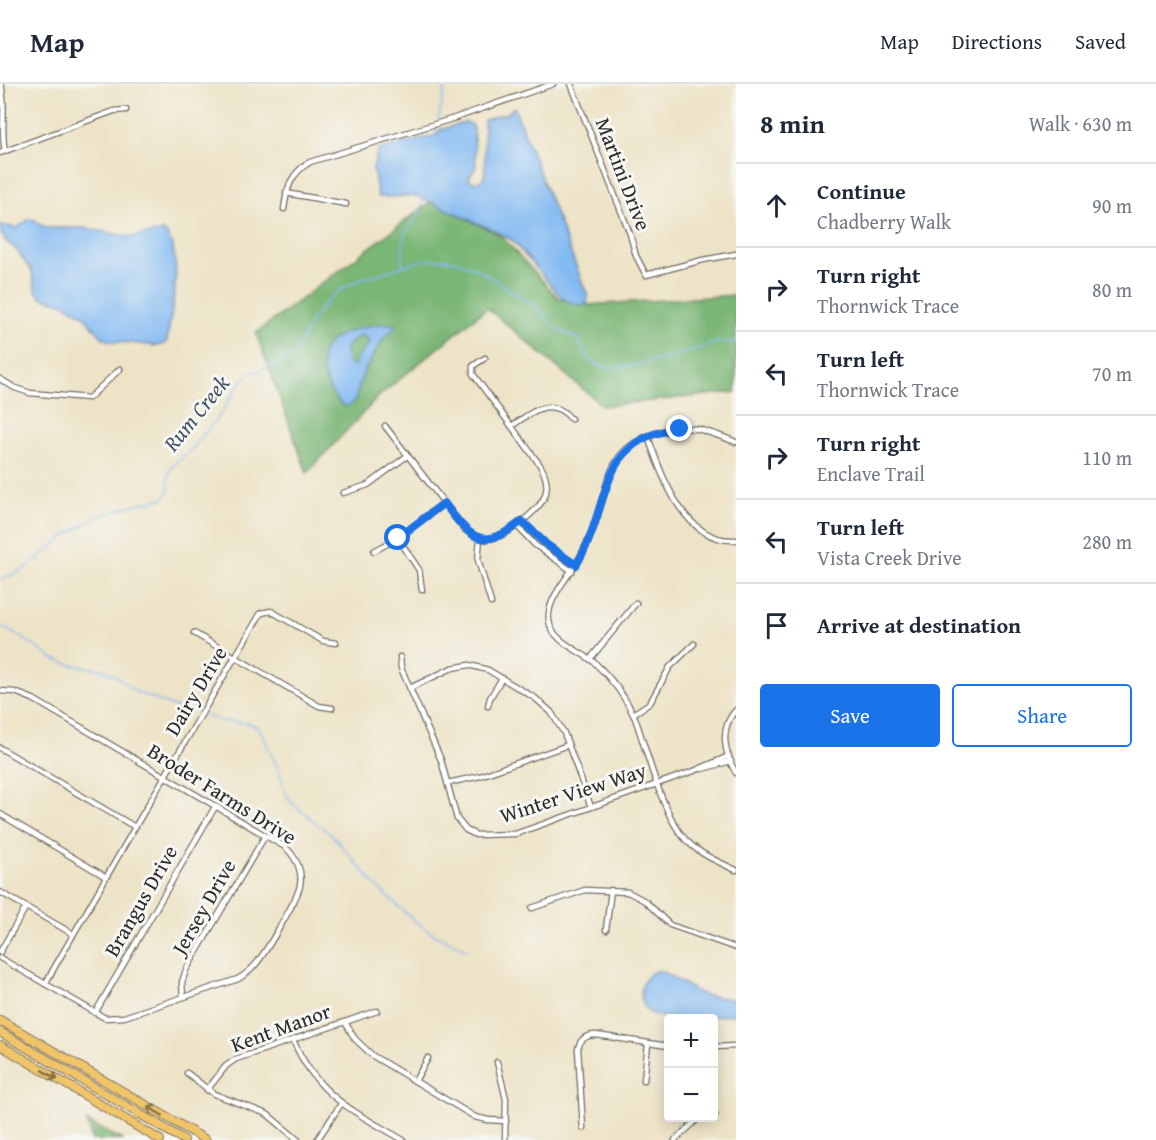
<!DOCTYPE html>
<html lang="en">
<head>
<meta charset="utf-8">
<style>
  body { margin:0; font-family:"Gentium Book Plus",serif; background:#f6f6f7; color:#1f2937 }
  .controls { position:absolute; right:18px; bottom:18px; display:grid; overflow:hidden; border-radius:6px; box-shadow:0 3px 15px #0003 }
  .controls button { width:54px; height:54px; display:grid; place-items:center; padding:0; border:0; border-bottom:2px solid #e0e1e3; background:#fff; color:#1f2937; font:30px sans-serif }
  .stop { position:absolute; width:18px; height:18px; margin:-14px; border:4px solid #1a73e8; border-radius:50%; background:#fff }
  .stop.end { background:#1a73e8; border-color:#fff; box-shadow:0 2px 6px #0008 }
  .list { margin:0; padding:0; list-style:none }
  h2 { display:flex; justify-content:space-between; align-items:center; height:78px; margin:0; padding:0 24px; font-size:26px }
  h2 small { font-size:20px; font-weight:400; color:#747a83 }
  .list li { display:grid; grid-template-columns:39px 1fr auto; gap:18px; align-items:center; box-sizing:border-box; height:84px; padding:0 24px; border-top:2px solid #e0e1e3 }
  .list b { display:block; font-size:22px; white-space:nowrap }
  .list p { margin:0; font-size:20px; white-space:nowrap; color:#747a83 }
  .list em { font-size:20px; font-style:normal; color:#747a83 }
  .actions { display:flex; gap:12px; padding:18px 24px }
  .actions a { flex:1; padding:14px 0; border:2px solid #1a73e8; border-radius:6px; text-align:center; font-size:21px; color:#1a73e8 }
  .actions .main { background:#1a73e8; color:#fff }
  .icon { flex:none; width:33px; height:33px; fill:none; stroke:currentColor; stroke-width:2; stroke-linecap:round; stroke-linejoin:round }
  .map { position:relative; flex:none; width:736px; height:1056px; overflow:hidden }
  header { display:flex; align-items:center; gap:36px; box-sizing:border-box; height:84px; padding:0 30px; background:#fff; border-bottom:2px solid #e0e1e3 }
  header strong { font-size:28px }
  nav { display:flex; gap:33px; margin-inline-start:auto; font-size:21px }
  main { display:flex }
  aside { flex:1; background:#fff }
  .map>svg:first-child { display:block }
  .forest { fill:#7ab675; stroke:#527050; stroke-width:1.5 }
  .water { fill:#82baf2; stroke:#56728e; stroke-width:1.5; fill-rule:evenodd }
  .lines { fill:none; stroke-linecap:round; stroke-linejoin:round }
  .stream { stroke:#82baf2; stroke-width:1.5 }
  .minor-casing { stroke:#6f6b61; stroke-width:7 }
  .highway-casing { stroke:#6f6b61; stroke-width:10 }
  .minor { stroke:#fff; stroke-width:4.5 }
  .highway { stroke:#f0c469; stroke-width:8 }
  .oneway { stroke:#847047 }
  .route { stroke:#1a73e8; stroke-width:8 }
  .labels { text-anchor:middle; stroke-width:6; stroke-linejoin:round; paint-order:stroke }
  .street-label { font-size:21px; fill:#2b2b2b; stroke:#f6f6f2 }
  .water-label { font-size:22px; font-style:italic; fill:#455667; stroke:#f6f6f2 }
</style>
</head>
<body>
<header>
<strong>Map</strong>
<nav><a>Map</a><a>Directions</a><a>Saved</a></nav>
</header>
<main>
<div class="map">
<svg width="736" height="1056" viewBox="0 0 736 1056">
  <rect width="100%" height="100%" fill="#f6f6f2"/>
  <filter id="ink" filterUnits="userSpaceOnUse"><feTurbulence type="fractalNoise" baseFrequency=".0167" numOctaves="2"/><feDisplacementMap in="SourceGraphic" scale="12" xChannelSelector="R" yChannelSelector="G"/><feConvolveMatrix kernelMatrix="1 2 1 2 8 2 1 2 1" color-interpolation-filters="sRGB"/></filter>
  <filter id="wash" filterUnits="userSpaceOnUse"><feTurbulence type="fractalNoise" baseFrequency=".008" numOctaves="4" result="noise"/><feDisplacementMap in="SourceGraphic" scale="24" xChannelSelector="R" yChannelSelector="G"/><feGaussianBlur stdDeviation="1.35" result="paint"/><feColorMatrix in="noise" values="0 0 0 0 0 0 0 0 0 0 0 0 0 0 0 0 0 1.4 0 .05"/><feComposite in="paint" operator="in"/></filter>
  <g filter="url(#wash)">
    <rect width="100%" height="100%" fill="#ede3c6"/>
    <g class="forest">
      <polygon points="432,117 501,152 558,214 587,221 736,211 736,308 603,322 487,224 378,313 307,389 256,249"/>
      <polygon points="87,1038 123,1056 92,1056"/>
    </g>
    <g class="water">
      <path d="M514 23 588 213 587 220C577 223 568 217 560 212L513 157 497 148 417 112 378 113 373 84 378 66 437 51 440 46 466 38 473 42 476 83 469 93 472 98C479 99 484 96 485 89L484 36 508 29Z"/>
      <path d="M29 135 35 136 38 140 48 144H85L131 153 164 147C186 173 171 226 167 257L164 260 158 262 109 257 102 253 83 231 65 220 41 213 36 207 31 185C25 180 24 175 19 169 12 159 0 158 0 141L17 144Z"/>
      <path d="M379 240H394L395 243 383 255 363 289 355 317 346 323C336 318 330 307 326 297 308 254 347 247 379 240ZM362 251 368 255 369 260 360 270 355 281 351 282C345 277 345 270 347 262L356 254Z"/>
      <path d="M655 887H661L703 911 736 916V930C718 933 661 939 648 927 642 922 641 913 641 905 643 897 647 891 655 887Z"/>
    </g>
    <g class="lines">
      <g class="stream">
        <polyline points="438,37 446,0"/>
        <polyline points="435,52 437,42"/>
        <polyline points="402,183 404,151 419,130 423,112"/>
        <polyline points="0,495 15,490 26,484 67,451 95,434 126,423 164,414 168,409 169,389 171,383 191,366 220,331 241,298 251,289 276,281 287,275 297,265 312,236 328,216 338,207 361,195 424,176 444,175 457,177 481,187 536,223 559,246 577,254 590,277 602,282 615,284 641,280 692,267 717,258 736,258"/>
        <polyline points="0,542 26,556 53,575 72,581 104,586 116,592 136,608 185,627 195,625"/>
        <polyline points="206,632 223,637 249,639 260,645 279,687 286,710 293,720 334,753 377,803 416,838 432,849 468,866"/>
      </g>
    </g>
  </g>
  <g filter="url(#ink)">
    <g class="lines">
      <g class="minor-casing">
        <g id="minor">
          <path d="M1 0C7 23 0 45 5 67"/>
          <polyline points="571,0 630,150 636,172 646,191 703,176 736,170"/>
          <polyline points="0,69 114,27 126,26"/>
          <polyline points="286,109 346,120"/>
          <path d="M284 125C287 104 290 90 310 78L455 34 553 0"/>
          <polyline points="0,295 15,304 30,309 89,314 120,285"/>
          <path d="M385 342 465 446C472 451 478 455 486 455 499 455 510 447 520 439 541 423 556 408 540 381L473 290V282L485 274"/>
          <path d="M512 342C531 328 551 311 571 335"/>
          <path d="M648 353C662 392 684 459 736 456"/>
          <path d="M736 358C723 353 710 348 697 345 665 341 624 355 612 386 601 413 597 442 583 468 573 489 542 517 550 541 556 559 581 567 595 579 611 594 626 614 635 634 647 667 663 735 688 758 701 771 719 778 736 786"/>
          <polyline points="343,409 368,401 407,372"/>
          <polyline points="522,437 546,461 576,481"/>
          <polyline points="517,442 535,461 572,487"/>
          <polyline points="398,454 419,486 422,506"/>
          <polyline points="480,454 478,476 491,519"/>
          <polyline points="374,467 398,454 444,419"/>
          <polyline points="194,549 319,622 332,624"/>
          <polyline points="400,573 401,584 441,676 457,735 466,746 476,751 515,750 694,687 729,672"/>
          <polyline points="590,575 636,519"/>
          <polyline points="410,604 452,584 469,581 488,586 535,614 551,628 564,649 591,723"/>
          <path d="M0 607 15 608 33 615 285 763C296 773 303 787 300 801 299 813 265 869 256 880 251 886 245 891 238 895L124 933 105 934 0 874"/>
          <polyline points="488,622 490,614 502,594"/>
          <path d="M736 626C719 644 724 669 736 689"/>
          <polyline points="633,630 650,619 670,583 694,560"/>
          <polyline points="0,664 135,743"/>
          <polyline points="702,685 731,677"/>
          <polyline points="448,699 480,692 568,661"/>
          <polyline points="0,730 106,793"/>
          <polyline points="0,808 73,850"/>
          <polyline points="532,824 585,806 628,808 645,817 670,841 736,864"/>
          <polyline points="606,846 611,806"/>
          <polyline points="0,868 26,823"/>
          <polyline points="45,900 135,743 261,529 271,527 323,557 336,559"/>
          <polyline points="183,913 182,898 186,886 265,752"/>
          <polyline points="95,929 215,723"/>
          <polyline points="345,938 355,955 373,972 475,1033 488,1036 506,1037"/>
          <path d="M293 956C318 1013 352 1026 403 1056"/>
          <polyline points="714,963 736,962"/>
          <polyline points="497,978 506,1015 505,1056"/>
          <polyline points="187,989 214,1010 267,1030 298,1056"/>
          <polyline points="644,996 648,960"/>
          <polyline points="415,997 428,974"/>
          <polyline points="207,1006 226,982 236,975 377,927"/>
          <polyline points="714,1030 715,1031"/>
          <path d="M583 1044 578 965C580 955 586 951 596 951L668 962"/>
          <polyline points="317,1056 341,1020"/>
          <polyline points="675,1056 699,1034"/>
        </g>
      </g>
      <g class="highway-casing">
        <g id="highway">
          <polyline points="0,936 206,1056"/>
          <polyline points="0,948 184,1056"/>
          <polyline points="0,961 160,1056"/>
        </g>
      </g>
      <use href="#minor" class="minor"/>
      <use href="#highway" class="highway"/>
    </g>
    <defs><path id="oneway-shaft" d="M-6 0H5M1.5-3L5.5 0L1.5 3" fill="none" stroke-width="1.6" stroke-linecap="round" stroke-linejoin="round" transform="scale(1.5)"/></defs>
    <g class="oneway">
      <use href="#oneway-shaft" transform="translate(50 991) rotate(31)"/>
      <use href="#oneway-shaft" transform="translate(155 1027) rotate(-150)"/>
    </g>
  </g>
  <g class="lines" filter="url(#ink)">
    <path class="route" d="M398 454 444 419C471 455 482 468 522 437L546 460 576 481C612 425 595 352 680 345"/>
  </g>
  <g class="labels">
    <g class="street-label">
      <text transform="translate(623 90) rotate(69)" y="7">Martini Drive</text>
      <text transform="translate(196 607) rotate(-59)" y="7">Dairy Drive</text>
      <text transform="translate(573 709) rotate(-18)" y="7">Winter View Way</text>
      <text transform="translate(222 710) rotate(32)" y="7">Broder Farms Drive</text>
      <text transform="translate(141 817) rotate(-60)" y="7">Brangus Drive</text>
      <text transform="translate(204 823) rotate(-60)" y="7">Jersey Drive</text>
      <text transform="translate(281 944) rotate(-20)" y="7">Kent Manor</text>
    </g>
    <g class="water-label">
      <text transform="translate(196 329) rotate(-51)" y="8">Rum Creek</text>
    </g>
  </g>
</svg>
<div class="controls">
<button>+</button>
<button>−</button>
</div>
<div class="stop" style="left:398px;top:454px"></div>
<div class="stop end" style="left:680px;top:345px"></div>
</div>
<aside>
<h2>8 min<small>Walk · 630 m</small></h2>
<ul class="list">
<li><svg class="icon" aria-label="ahead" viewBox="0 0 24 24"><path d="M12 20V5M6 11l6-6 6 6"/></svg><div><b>Continue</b><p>Chadberry Walk</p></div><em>90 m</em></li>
<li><svg class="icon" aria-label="right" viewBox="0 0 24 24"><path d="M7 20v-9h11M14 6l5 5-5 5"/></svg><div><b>Turn right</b><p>Thornwick Trace</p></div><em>80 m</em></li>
<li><svg class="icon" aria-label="left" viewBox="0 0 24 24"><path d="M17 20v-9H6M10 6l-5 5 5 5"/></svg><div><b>Turn left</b><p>Thornwick Trace</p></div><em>70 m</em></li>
<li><svg class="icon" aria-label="right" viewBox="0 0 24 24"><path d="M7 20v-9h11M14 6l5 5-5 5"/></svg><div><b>Turn right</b><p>Enclave Trail</p></div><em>110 m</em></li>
<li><svg class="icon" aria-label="left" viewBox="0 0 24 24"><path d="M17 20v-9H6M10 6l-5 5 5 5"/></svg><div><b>Turn left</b><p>Vista Creek Drive</p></div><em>280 m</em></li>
<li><svg class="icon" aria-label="arrive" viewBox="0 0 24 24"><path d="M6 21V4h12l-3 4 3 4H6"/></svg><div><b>Arrive at destination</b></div></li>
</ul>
<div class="actions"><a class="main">Save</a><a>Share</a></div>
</aside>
</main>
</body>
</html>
